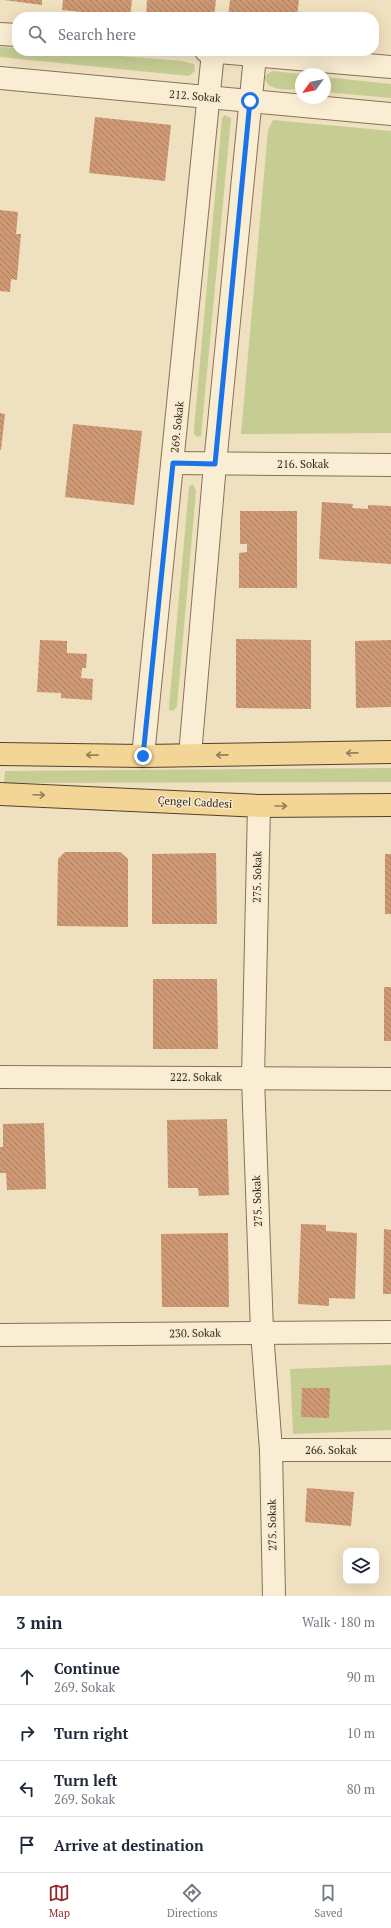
<!DOCTYPE html>
<html lang="en">
<head>
<meta charset="utf-8">
<style>
  body { margin:0; font-family:"PT Serif",serif; background:#f2f2f3; color:#1f2937 }
  .controls { position:absolute; right:12px; bottom:12px; display:grid; overflow:hidden; border-radius:8px; box-shadow:0 4px 16px #0002 }
  .controls button { width:36px; height:36px; display:grid; place-items:center; padding:0; border:0; border-bottom:1px solid #e0e1e3; background:#fff; color:#1f2937; font:20px sans-serif }
  .compass { position:absolute; left:295px; top:68px; width:36px; height:36px; border-radius:50%; background:#fff; box-shadow:0 4px 16px #0002; rotate:237deg }
  .stop { position:absolute; width:12px; height:12px; margin:-9px; border:3px solid #1a73e8; border-radius:50%; background:#fff }
  .stop.end { background:#1a73e8; border-color:#fff; box-shadow:0 1px 4px #0008 }
  .list { margin:0; padding:0; list-style:none }
  h2 { display:flex; justify-content:space-between; align-items:center; height:52px; margin:0; padding:0 16px; font-size:17px }
  h2 small { font-size:13px; font-weight:400; color:#747a83 }
  .list li { display:grid; grid-template-columns:26px 1fr auto; gap:12px; align-items:center; box-sizing:border-box; height:56px; padding:0 16px; border-top:1px solid #e0e1e3 }
  .list b { display:block; font-size:15px; white-space:nowrap }
  .list p { margin:0; font-size:13px; white-space:nowrap; color:#747a83 }
  .list em { font-size:13px; font-style:normal; color:#747a83 }
  .icon { flex:none; width:22px; height:22px; fill:none; stroke:currentColor; stroke-width:2; stroke-linecap:round; stroke-linejoin:round }
  .map { position:relative; flex:none; width:391px; height:1596px; overflow:hidden }
  .search { position:absolute; background:#fff; box-shadow:0 4px 16px #0002; left:12px; right:12px; top:12px; height:44px; display:flex; align-items:center; gap:10px; box-sizing:border-box; padding:0 14px; border-radius:16px; color:#747a83; font-size:15px }
  .sheet { height:276px; background:#fff }
  nav { display:flex; justify-content:space-around; align-items:center; box-sizing:border-box; height:56px; border-top:1px solid #e0e1e3; background:#fff; font-size:11px; color:#747a83 }
  nav a { display:grid; justify-items:center; gap:2px }
  nav .on { color:#982627 }
  .map>svg:first-child { display:block }
  .green { fill:#c6cd93 }
  .building { fill:url(#building-back-hatch) }
  .lines { fill:none; stroke-linecap:round; stroke-linejoin:round }
  .minor-casing { stroke:#887157; stroke-width:24 }
  .major-casing { stroke:#553f2c; stroke-width:24 }
  .minor { stroke:#f9eed3; stroke-width:22 }
  .major { stroke:#f3d696; stroke-width:22 }
  .oneway { stroke:#958059 }
  .route { stroke:#1a73e8; stroke-width:5 }
  .labels { text-anchor:middle; stroke-width:3; stroke-linejoin:round; paint-order:stroke }
  .street-label { font-size:11px; fill:#37291c; stroke:#f6ebcf }
</style>
</head>
<body>
<div class="map">
<svg width="391" height="1596" viewBox="0 0 391 1596">
  <defs>
    <pattern id="building-back-hatch" width="6" height="6" patternUnits="userSpaceOnUse"><rect width="6" height="6" fill="#ce9974"/><path d="M-1 5l2 2M0 0l6 6M5-1l2 2" fill="none" stroke="#a87d5e"/></pattern>
  </defs>
  <rect width="100%" height="100%" fill="#efe0bf"/>
  <g class="green">
    <polygon points="0,47 17,48 17,51 54,51 182,61 194,64 195,71 189,76 0,57"/>
    <path d="M273 71 301 74V90C290 89 267 92 265 78L267 74Z"/>
    <polygon points="325,77 391,84 391,98 325,92"/>
    <polygon points="225,115 231,118 201,436 197,437 194,434 194,429 222,118"/>
    <polygon points="273,120 391,131 391,433 241,434 268,130"/>
    <polygon points="193,484 196,491 177,706 173,711 169,710 169,707 189,487"/>
    <polygon points="391,768 391,782 4,783 5,771"/>
    <polygon points="391,1365 391,1430 293,1434 290,1369"/>
  </g>
  <g class="building">
    <polygon points="4,0 42,0 42,5"/>
    <polygon points="63,0 132,0 130,17 62,10"/>
    <polygon points="147,0 216,0 214,17 146,17"/>
    <polygon points="230,0 299,0 297,17 228,17"/>
    <polygon points="95,117 171,125 165,181 89,173"/>
    <polygon points="0,210 18,212 16,234 21,234 17,280 11,279 10,292 0,291"/>
    <polygon points="0,413 5,414 1,450 0,450"/>
    <polygon points="73,424 142,431 134,505 65,497"/>
    <polygon points="322,502 353,504 352,508 368,509 368,505 391,506 391,564 319,559"/>
    <polygon points="240,511 297,511 297,588 239,588 239,553 247,552 247,544 240,544"/>
    <polygon points="236,639 311,640 311,709 236,708"/>
    <polygon points="40,640 67,641 67,653 87,654 86,668 82,668 81,678 93,679 92,700 61,698 61,693 37,692"/>
    <polygon points="391,640 391,707 356,708 355,641"/>
    <polygon points="65,852 120,852 128,859 128,927 57,926 58,859"/>
    <polygon points="216,853 217,924 152,924 152,854"/>
    <rect x="385" y="854" width="6" height="60"/>
    <polygon points="153,979 217,979 218,1049 153,1049"/>
    <rect x="384" y="987" width="7" height="54"/>
    <polygon points="227,1119 229,1195 199,1196 198,1188 168,1188 167,1120"/>
    <polygon points="44,1123 46,1189 7,1190 6,1173 0,1173 0,1147 3,1147 3,1124"/>
    <polygon points="301,1224 326,1225 326,1231 357,1233 355,1299 329,1298 329,1306 298,1304"/>
    <polygon points="384,1229 391,1230 391,1294 383,1294"/>
    <polygon points="228,1233 229,1307 162,1307 161,1234"/>
    <polygon points="302,1388 330,1388 329,1418 301,1417"/>
    <polygon points="307,1488 354,1492 351,1526 305,1522"/>
  </g>
  <g class="lines">
    <g class="minor-casing">
      <g id="minor">
        <polyline points="0,34 17,35"/>
        <polyline points="206,51 391,67"/>
        <polyline points="0,78 391,114"/>
        <polyline points="173,463 391,465"/>
        <polyline points="190,755 215,464 255,56"/>
        <polyline points="143,756 213,52"/>
        <polyline points="259,806 253,1078 262,1332 271,1450 274,1596"/>
        <polyline points="0,1077 391,1079"/>
        <polyline points="0,1335 391,1332"/>
        <polyline points="271,1450 391,1450"/>
      </g>
    </g>
    <g class="major-casing">
      <g id="major">
        <polyline points="0,754 143,756 391,752"/>
        <polyline points="0,794 259,806 391,805"/>
      </g>
    </g>
    <use href="#minor" class="minor"/>
    <use href="#major" class="major"/>
  </g>
  <defs><path id="oneway-shaft" d="M-6 0H5M1.5-3L5.5 0L1.5 3" fill="none" stroke-width="1.6" stroke-linecap="round" stroke-linejoin="round"/></defs>
  <g class="oneway">
    <use href="#oneway-shaft" transform="translate(352 753) rotate(179)"/>
    <use href="#oneway-shaft" transform="translate(92 755) rotate(-179)"/>
    <use href="#oneway-shaft" transform="translate(222 755) rotate(179)"/>
    <use href="#oneway-shaft" transform="translate(39 795) rotate(2)"/>
    <use href="#oneway-shaft" transform="translate(281 806)"/>
  </g>
  <g class="lines">
    <polyline class="route" points="143,756 173,463 215,464 250,101"/>
  </g>
  <g class="labels">
    <g class="street-label">
      <text transform="translate(195 96) rotate(5)" y="4">212. Sokak</text>
      <text transform="translate(177 427) rotate(-84)" y="4">269. Sokak</text>
      <text x="303" y="468">216. Sokak</text>
      <text transform="translate(195 802) rotate(3)" y="4">Çengel Caddesi</text>
      <text transform="translate(257 877) rotate(-89)" y="4">275. Sokak</text>
      <text x="196" y="1081">222. Sokak</text>
      <text transform="translate(257 1201) rotate(-92)" y="4">275. Sokak</text>
      <text transform="translate(195 1333) rotate(-1)" y="4">230. Sokak</text>
      <text x="331" y="1454">266. Sokak</text>
      <text transform="translate(272 1525) rotate(-91)" y="4">275. Sokak</text>
    </g>
  </g>
</svg>
<div class="controls">
<button><svg class="icon" aria-label="layers" viewBox="0 0 24 24"><path d="M12 4l9 5-9 5-9-5zM3 14l9 5 9-5"/></svg></button>
</div>
<svg class="compass" viewBox="-18 -18 36 36"><path d="M0-13l5 13h-10z" fill="#e53935"/><path d="M0 13l5-13h-10z" fill="#747a83"/></svg>
<div class="stop" style="left:250px;top:101px"></div>
<div class="stop end" style="left:143px;top:756px"></div>
<div class="search"><svg class="icon" aria-label="search" viewBox="0 0 24 24"><circle cx="10" cy="10" r="6"/><path d="M15 15l6 6"/></svg>Search here</div>
</div>
<section class="sheet">
<h2>3 min<small>Walk · 180 m</small></h2>
<ul class="list">
<li><svg class="icon" aria-label="ahead" viewBox="0 0 24 24"><path d="M12 20V5M6 11l6-6 6 6"/></svg><div><b>Continue</b><p>269. Sokak</p></div><em>90 m</em></li>
<li><svg class="icon" aria-label="right" viewBox="0 0 24 24"><path d="M7 20v-9h11M14 6l5 5-5 5"/></svg><div><b>Turn right</b></div><em>10 m</em></li>
<li><svg class="icon" aria-label="left" viewBox="0 0 24 24"><path d="M17 20v-9H6M10 6l-5 5 5 5"/></svg><div><b>Turn left</b><p>269. Sokak</p></div><em>80 m</em></li>
<li><svg class="icon" aria-label="arrive" viewBox="0 0 24 24"><path d="M6 21V4h12l-3 4 3 4H6"/></svg><div><b>Arrive at destination</b></div></li>
</ul>
</section>
<nav>
<a class="on"><svg class="icon" aria-label="map" viewBox="0 0 24 24"><path d="M3 6l6-2 6 2 6-2v14l-6 2-6-2-6 2zM9 4v14M15 6v14"/></svg>Map</a>
<a><svg class="icon" aria-label="directions" viewBox="0 0 24 24"><path d="M12 3l9 9-9 9-9-9zM9 14v-3h6M13 9l2 2-2 2"/></svg>Directions</a>
<a><svg class="icon" aria-label="saved" viewBox="0 0 24 24"><path d="M7 4h10v16l-5-4-5 4z"/></svg>Saved</a>
</nav>
</body>
</html>
